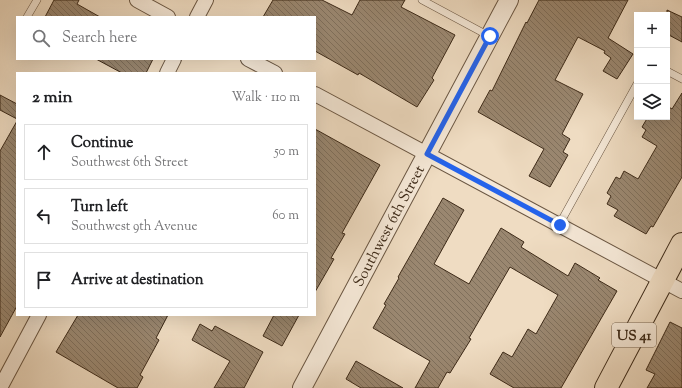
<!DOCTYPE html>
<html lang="en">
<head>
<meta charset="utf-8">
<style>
  body { margin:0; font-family:"Sorts Mill Goudy",serif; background:#f6f6f6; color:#202124 }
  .controls { position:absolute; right:12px; top:12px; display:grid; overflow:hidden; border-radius:0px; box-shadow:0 4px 16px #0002 }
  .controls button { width:36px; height:36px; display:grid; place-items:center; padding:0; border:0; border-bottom:1px solid #e0e0e0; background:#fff; color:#202124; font:20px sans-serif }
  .stop { position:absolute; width:12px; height:12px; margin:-9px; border:3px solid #2563eb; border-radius:50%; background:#fff }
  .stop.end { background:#2563eb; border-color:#fff; box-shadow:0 1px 4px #0008 }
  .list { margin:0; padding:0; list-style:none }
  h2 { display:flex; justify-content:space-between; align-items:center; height:52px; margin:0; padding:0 16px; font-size:17px }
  h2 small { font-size:13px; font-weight:400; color:#757577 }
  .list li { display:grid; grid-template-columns:26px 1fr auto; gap:12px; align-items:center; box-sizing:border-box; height:56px; margin:0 8px 8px; padding:0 8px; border:1px solid #e0e0e0; border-radius:0px }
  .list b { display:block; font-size:15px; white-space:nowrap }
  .list p { margin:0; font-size:13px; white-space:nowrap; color:#757577 }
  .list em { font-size:13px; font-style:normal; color:#757577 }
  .icon { flex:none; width:22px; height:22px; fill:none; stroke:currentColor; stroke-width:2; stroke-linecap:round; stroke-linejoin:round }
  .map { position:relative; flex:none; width:682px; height:388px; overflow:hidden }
  .search { position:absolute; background:#fff; box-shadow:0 4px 16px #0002; left:16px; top:16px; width:300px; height:44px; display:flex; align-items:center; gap:10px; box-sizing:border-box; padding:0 14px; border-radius:0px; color:#757577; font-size:15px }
  .panel { position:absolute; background:#fff; box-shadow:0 4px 16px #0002; left:16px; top:72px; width:300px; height:244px; border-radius:0px }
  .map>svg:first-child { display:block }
  .building { fill:url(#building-back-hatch); stroke:#3d2a18 }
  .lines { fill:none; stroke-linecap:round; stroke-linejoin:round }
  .service-casing { stroke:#6a5642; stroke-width:8 }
  .minor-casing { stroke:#6a5642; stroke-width:16 }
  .tertiary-casing { stroke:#6a5642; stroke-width:20 }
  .primary-casing { stroke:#3d2a18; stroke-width:24 }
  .service { stroke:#f5e8d7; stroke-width:7 }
  .minor { stroke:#f5e8d7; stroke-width:14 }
  .tertiary { stroke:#f5e8d7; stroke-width:18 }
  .primary { stroke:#efdcc2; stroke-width:22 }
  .route { stroke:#2563eb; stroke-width:5 }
  .labels { text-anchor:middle; stroke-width:4; stroke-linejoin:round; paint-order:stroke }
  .shield { fill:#f5e8d7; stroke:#746351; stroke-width:1 }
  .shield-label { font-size:14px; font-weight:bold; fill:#3d2a18 }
  .street-label { font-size:15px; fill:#3d2a18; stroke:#f5e8d7 }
</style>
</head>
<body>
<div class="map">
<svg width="682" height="388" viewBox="0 0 682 388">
  <defs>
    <pattern id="building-back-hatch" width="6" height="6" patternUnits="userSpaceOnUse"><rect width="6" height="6" fill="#9a8770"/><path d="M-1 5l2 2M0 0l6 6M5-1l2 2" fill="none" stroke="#7f6f5b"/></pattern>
  </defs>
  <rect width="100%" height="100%" fill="#efdcc2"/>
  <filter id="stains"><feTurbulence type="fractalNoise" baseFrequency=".005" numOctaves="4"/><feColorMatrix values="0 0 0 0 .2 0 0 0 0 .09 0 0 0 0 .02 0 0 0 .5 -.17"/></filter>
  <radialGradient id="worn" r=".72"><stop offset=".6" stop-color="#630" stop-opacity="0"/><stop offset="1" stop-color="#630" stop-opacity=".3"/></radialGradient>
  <g class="building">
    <polygon points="54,0 79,0 77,4 100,17 45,17"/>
    <polygon points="273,0 322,0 352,15 360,0 405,0 401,7 455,35 432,78 434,80 417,107 359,73 358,75 315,51 315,17 263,17"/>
    <polygon points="539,0 628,0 608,38 633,54 617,79 603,71 611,58 604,53 605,51 578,37 555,80 583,94 562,134 570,139 563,152 568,155 550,187 529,176 544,149 478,112 490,90 492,91 526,22 527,23"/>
    <polygon points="667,10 682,17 682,42 667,34"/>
    <polygon points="96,59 153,59 146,73 122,73"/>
    <polygon points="682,93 682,177 653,227 651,226 646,234 614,216 618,210 607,204 611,196 607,193 616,177 620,179 624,171 638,179 657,146 642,137 646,130 642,127 648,117 667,117 667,106 672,109"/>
    <polygon points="0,95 17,104 17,119 0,110"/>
    <polygon points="17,121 17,306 0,337 0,151"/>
    <polygon points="315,129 380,165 342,233 345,234 331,258 334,259 315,292"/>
    <polygon points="443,198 464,210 434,264 469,284 501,228 524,242 521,247 568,276 575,263 600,278 598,280 617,291 561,388 514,388 490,374 503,352 512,357 528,329 536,334 558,295 510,267 469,338 471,339 450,373 447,372 438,388 415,388 430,361 373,328 386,305 384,304 399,278 398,277"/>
    <polygon points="78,315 168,315 156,338 159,340 140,375 143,377 137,388 118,388 56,352"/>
    <polygon points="274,315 299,315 282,346 263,336"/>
    <polygon points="670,322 682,328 682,388 647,388 655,374 646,370"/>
    <polygon points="200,324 212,331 215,326 263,352 244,388 214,388 230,361 192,340"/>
    <polygon points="356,361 403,388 361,388 346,379"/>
  </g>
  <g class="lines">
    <g class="service-casing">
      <g id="service">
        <polyline points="422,0 489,36"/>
        <polyline points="27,17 37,0"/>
        <polyline points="667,71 682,79"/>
        <polyline points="559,225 637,84"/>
      </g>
    </g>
    <g class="minor-casing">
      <g id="minor">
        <polyline points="137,0 168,17"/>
        <polyline points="197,17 206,0"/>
        <polyline points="248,59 275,73"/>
        <polyline points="167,73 174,59"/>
        <polyline points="315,94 682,291"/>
        <polyline points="0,388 39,315"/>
      </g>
    </g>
    <g class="tertiary-casing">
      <g id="tertiary">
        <path id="s1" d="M302 388 509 0"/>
      </g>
    </g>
    <g class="primary-casing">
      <polyline id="primary" points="606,388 682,244"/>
    </g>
    <use href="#service" class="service"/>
    <use href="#minor" class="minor"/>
    <use href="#tertiary" class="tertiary"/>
    <use href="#primary" class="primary"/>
  </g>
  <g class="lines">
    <polyline class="route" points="490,36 427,154 560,225"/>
  </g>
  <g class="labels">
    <rect class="shield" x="612" y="323" width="44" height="24" rx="3"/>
    <g class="shield-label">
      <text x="634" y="340">US 41</text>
    </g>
    <g class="street-label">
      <text dy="5" stroke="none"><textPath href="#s1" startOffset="184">Southwest 6th Street</textPath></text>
    </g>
  </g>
  <rect width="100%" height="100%" filter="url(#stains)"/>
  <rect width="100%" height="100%" fill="url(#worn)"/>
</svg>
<div class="controls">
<button>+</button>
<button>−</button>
<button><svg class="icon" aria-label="layers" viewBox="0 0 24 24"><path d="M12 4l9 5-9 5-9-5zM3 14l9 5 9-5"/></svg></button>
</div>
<div class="stop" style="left:490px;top:36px"></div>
<div class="stop end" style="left:560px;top:225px"></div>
<div class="search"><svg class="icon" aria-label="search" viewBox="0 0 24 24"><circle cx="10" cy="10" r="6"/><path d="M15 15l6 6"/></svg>Search here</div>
<section class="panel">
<h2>2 min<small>Walk · 110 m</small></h2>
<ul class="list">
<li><svg class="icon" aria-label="ahead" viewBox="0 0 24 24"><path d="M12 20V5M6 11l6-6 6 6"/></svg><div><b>Continue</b><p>Southwest 6th Street</p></div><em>50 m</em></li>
<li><svg class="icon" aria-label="left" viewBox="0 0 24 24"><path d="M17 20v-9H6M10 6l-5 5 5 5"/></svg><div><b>Turn left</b><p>Southwest 9th Avenue</p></div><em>60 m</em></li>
<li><svg class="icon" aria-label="arrive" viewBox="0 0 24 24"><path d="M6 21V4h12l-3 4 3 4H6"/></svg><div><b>Arrive at destination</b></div></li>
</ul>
</section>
</div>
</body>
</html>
